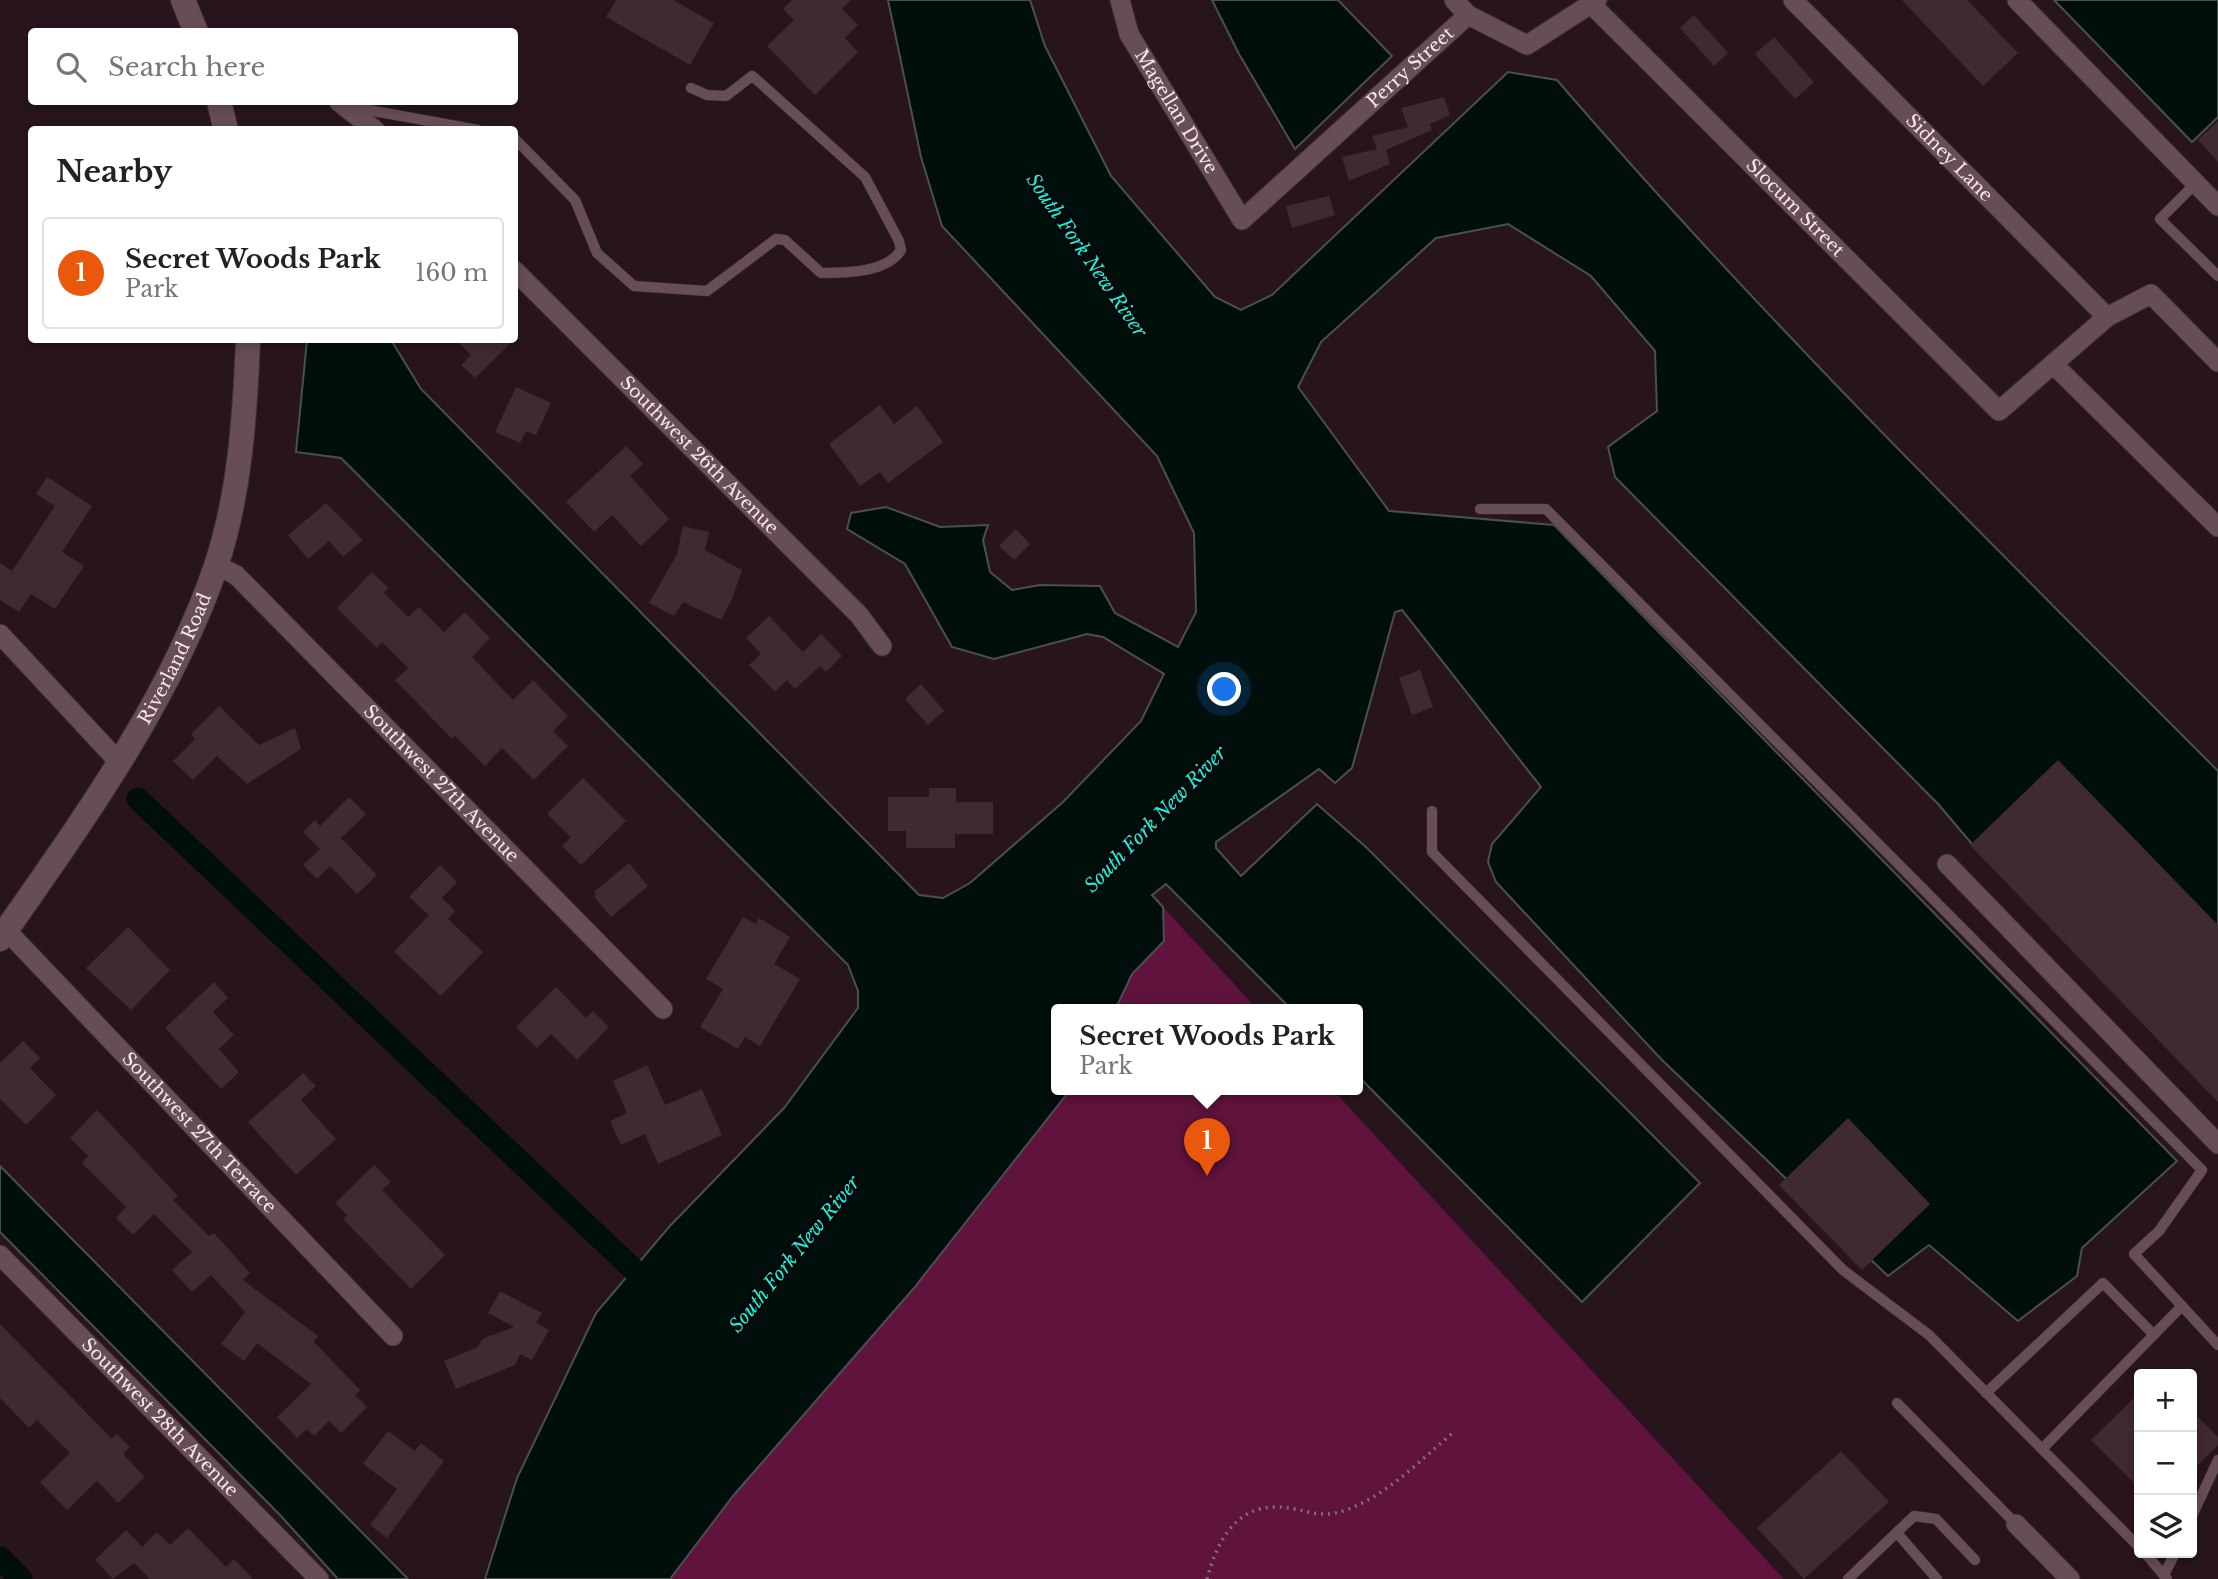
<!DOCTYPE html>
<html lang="en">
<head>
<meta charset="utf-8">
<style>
  body { margin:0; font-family:"Libre Baskerville",serif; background:#f6f6f6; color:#222 }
  .controls { position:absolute; right:21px; bottom:21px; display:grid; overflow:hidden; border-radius:7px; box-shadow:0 4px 10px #0003 }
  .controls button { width:63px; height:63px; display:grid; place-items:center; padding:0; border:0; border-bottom:2px solid #e0e0e0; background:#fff; color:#222; font:35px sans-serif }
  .you { position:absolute; left:1225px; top:690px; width:24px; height:24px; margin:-18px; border:5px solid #fff; border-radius:50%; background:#1a73e8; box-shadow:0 0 0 10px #1a73e833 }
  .badge { display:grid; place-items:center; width:46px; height:46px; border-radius:50%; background:#ea580c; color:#fff; font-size:23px; font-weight:700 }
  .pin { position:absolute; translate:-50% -58px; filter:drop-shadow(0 2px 4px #0008) }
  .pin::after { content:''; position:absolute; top:37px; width:24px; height:21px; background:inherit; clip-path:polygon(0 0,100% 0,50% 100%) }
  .popup { position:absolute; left:1051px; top:1004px; width:312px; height:91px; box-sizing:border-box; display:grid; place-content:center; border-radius:7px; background:#fff; filter:drop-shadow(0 2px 5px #0005); font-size:23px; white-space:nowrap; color:#767676 }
  .popup b { font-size:26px; color:#222 }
  .popup::after { content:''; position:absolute; left:50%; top:100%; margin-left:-14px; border:14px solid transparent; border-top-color:#fff }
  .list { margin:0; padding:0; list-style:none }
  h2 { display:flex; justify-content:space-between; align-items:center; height:91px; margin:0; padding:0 28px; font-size:30px }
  h2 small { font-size:23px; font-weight:400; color:#767676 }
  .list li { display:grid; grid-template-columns:46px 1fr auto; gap:21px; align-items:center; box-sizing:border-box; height:112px; margin:0 14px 14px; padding:0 14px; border:2px solid #e0e0e0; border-radius:7px }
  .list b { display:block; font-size:26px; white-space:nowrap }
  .list p { margin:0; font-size:23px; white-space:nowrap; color:#767676 }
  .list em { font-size:23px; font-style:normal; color:#767676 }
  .icon { flex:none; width:38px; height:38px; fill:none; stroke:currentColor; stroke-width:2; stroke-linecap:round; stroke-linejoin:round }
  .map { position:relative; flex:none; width:2218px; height:1579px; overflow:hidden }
  .search { position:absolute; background:#fff; box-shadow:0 4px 10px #0003; left:28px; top:28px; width:490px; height:77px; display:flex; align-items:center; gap:18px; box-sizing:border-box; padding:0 24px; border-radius:7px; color:#767676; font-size:26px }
  .panel { position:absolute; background:#fff; box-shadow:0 4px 10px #0003; left:28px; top:126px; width:490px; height:217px; border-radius:7px }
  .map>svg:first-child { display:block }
  .green { fill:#5f133d }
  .water { fill:#010f0c; stroke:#4a504f; stroke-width:2 }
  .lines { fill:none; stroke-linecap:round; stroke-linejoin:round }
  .canal { stroke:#010f0c; stroke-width:23 }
  .building { fill:#3f2932 }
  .service-casing { stroke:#3e3035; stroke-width:11 }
  .minor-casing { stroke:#3e3035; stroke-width:21 }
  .tertiary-casing { stroke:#3e3035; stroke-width:26 }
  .path { stroke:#817077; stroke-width:3.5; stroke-dasharray:2 5; stroke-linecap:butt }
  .service { stroke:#664d58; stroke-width:10 }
  .minor { stroke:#664d58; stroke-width:19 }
  .tertiary { stroke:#664d58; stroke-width:24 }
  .labels { text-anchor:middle; stroke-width:5; stroke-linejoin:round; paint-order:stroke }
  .street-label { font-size:18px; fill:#f5e6ec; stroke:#0b0407 }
  .water-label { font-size:19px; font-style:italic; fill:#12f6dd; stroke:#0b0407 }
</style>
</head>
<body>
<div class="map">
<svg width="2218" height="1579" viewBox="0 0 2218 1579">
  <rect width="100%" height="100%" fill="#28141d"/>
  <g class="green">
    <polygon points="1163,907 1258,1010 1115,1010 1132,974 1164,941"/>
    <polygon points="1070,1090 1333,1090 1784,1579 670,1579 733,1496 914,1288"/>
  </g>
  <g class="water">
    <path d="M888 0H1030L1045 46 1111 176 1215 297 1241 310 1272 295 1508 72 1557 80C1765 322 1994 546 2218 771V1096L1972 844 1939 805 1615 477 1608 447 1657 411 1655 351 1591 276 1508 224 1436 238 1321 342 1298 387 1389 511 1554 525 2177 1161 2082 1248 2077 1276 2018 1321 1929 1245 1888 1276 1661 1059 1496 882 1488 862 1492 844 1541 787 1402 610 1395 612 1352 768 1335 783 1319 769 1216 842V848L1241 876 1317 804 1367 848 1700 1183 1582 1302 1358 1076V1010H1292L1166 884 1152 895 1163 907 1164 941 1132 974 1115 1010H1056V1090H1070L914 1288 733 1496 670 1579H485L517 1478 596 1313 669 1227 784 1108 858 1008V991L848 965 341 458 296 452 307 340H391L421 389 919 895 943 898 970 883 1063 802 1141 721 1164 674 1103 637 1087 634 994 659 952 647 905 564 847 529 851 513 886 507 940 527 988 525 983 540 990 572 1012 590 1040 585 1100 586 1115 613 1178 647 1196 612 1194 533 1157 456 942 226 921 157Z"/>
    <polygon points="1212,0 1338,0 1392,56 1295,149 1239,54"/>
    <polygon points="2054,0 2218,0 2218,117 2192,142"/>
    <polygon points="0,1166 408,1579 338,1579 280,1515 0,1232"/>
  </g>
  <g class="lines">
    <g class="canal">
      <polyline points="138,799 656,1291"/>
      <polyline points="0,1558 21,1579"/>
    </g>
  </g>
  <g class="building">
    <polygon points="616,0 673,0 714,23 690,65 606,17"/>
    <polygon points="792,0 851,0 842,9 858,25 845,38 858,52 815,95 767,46 794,20 783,9"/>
    <polygon points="1902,0 1967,0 2018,53 1983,86"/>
    <polygon points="1694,15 1728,53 1714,66 1680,28"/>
    <polygon points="1774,37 1814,82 1795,99 1755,54"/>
    <polygon points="1444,97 1450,115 1430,124 1432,130 1386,150 1390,164 1349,181 1342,157 1377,149 1372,136 1408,127 1401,108"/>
    <polygon points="2218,121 2218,162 2198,140"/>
    <polygon points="1329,196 1335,215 1292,228 1286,206"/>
    <polygon points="455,340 514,340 475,378 461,365 471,355"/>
    <polygon points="516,387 551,403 536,435 526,431 520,443 495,432"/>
    <polygon points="880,405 894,424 917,406 943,442 888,483 880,472 860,486 829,444"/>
    <polygon points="626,446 643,464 630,476 669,519 641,546 612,515 594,532 566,502"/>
    <polygon points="47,477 92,506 62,552 84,566 55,609 31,594 19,612 0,600 0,563 12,571 55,506 36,494"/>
    <polygon points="326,503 363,540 343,557 329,541 308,559 288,535"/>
    <polygon points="683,526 709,532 705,550 742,570 732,599 721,620 683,602 674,616 649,603 677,554"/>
    <polygon points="1016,529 1030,544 1014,560 999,546"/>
    <polygon points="372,572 388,588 384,593 408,617 419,607 444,632 465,612 490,638 472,657 513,700 533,680 568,716 553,731 568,746 534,780 502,748 485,766 455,736 452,739 395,680 408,668 382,642 377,648 337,608"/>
    <polygon points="769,616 803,652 821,634 842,656 826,672 820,666 795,689 787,680 775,692 749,665 761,654 746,638"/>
    <polygon points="1420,670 1433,707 1412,715 1399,678"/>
    <polygon points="921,684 944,711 928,725 905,699"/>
    <polygon points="219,706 259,745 295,728 301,749 247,784 217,756 193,780 173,761 195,739 191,734"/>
    <polygon points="2058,760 2218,925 2218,1102 1970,845"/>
    <polygon points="583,778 626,821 581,865 562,846 571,837 547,814"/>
    <polygon points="929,788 956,788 956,802 993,802 993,834 955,834 955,848 906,848 906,831 888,831 888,797 929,797"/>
    <polygon points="349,797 366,814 341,838 377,875 357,894 330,866 317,879 303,865 320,849 303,832 315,820 320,826"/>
    <polygon points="629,863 648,886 611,917 595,898 595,891"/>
    <polygon points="440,865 457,882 442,898 455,911 448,919 483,952 441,996 394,952 429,915 409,897"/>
    <polygon points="743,917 756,924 759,918 790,937 774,964 800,979 760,1046 745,1037 738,1049 700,1027 723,989 706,979"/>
    <polygon points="128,927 170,970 131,1010 86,968"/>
    <polygon points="214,982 228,998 213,1012 234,1035 219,1049 239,1072 221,1089 165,1028"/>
    <polygon points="556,987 586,1018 593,1011 609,1027 577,1060 551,1034 537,1048 516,1027"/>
    <polygon points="23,1041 40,1058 30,1068 56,1095 26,1125 0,1099 0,1063"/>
    <polygon points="647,1065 665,1105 702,1089 722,1135 658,1164 645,1134 621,1145 610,1121 627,1113 613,1081"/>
    <polygon points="303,1073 316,1086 301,1100 336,1139 296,1175 248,1122"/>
    <polygon points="97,1110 178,1196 173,1200 209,1236 214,1233 250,1273 243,1280 318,1336 314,1342 360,1390 355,1395 367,1407 341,1433 329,1421 314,1436 307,1429 297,1438 277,1417 311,1384 257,1343 244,1361 221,1344 245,1312 211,1275 192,1292 172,1270 192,1252 154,1214 133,1235 116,1218 126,1207 82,1163 88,1156 70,1138"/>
    <polygon points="1848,1118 1930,1204 1862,1270 1779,1185"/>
    <polygon points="374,1165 391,1182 382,1190 445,1255 411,1289 343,1219 347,1215 335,1203"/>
    <polygon points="500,1291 542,1313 536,1323 549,1330 532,1360 520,1354 515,1365 456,1389 444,1361 478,1347 482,1339 514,1327 488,1313"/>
    <polygon points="0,1324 112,1439 117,1434 130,1447 123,1454 145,1477 118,1503 97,1481 67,1510 40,1482 70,1453 37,1420 29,1428 0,1398"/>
    <polygon points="2139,1393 2139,1488 2091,1440"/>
    <polygon points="2192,1411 2218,1437 2218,1445 2192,1471"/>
    <polygon points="388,1431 415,1451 421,1443 444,1461 387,1538 370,1525 397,1489 363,1464"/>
    <polygon points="1841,1451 1889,1502 1804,1579 1757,1528"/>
    <polygon points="188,1528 226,1567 234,1559 253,1579 150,1579 134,1563 113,1579 95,1560 126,1530 142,1547 157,1532 170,1545"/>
  </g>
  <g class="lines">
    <g class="service-casing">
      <g id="service">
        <polyline points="352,107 478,130"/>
        <path d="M514 138 575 200 597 253 634 286 707 291 776 239 785 240 821 273C845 273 887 273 901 250L899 241 865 177 757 80 752 76 726 96 707 95 691 88"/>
        <polyline points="2196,183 2160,219 2218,276"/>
        <polyline points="1480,509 1546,509 2202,1170 2159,1231 2134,1254 2218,1345"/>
        <polyline points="1432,811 1432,852 1843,1270 1929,1335 2139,1547"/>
        <polyline points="1986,1393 2103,1283 2154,1335"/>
        <polyline points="1897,1403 2016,1524"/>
        <polyline points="2042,1449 2182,1306"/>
        <polyline points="2192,1516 2218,1460"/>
        <polyline points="1897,1533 1937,1579"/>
        <polyline points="2145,1553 2167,1579"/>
        <polyline points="2165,1573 2175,1553"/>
        <polyline points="1848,1579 1914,1516 1936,1519 1975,1560"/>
      </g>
    </g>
    <g class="minor-casing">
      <g id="minor">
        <path id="s1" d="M1120 0 1129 34 1242 220 1468 15 1527 45 1597 0"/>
        <polyline points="1454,0 1468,15"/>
        <path id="s2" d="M1793 0 2107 317"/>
        <polyline points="2017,0 2218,206"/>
        <path id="s3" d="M1592 5 1999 411 2107 317 2151 294 2218 362"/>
        <polyline points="339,102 375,130"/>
        <path id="s4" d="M514 270 859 615 882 646"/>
        <polyline points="2053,364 2218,527"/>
        <path id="s5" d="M216 565 236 575 663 1009"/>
        <polyline points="0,634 118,761"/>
        <polyline points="1947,864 2218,1144"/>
        <path id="s6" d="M6 930 393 1336"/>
        <path id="s7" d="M0 1255 319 1579"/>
        <polyline points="2016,1524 2070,1579"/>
      </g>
    </g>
    <g class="tertiary-casing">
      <g id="tertiary">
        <polyline points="183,0 196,32"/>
        <polyline points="219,102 226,130"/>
        <path id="s8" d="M0 939C81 823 170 701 216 566 240 494 245 415 248 340"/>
      </g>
    </g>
    <path class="path" d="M1207 1579C1216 1545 1233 1508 1274 1507 1302 1506 1315 1521 1346 1510 1388 1495 1420 1460 1454 1432"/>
    <use href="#service" class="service"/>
    <use href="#minor" class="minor"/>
    <use href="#tertiary" class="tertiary"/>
  </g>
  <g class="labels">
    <g class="street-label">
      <text dy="6" stroke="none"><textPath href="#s1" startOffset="480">Perry Street</textPath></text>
      <text dy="6" stroke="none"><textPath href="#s1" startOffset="126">Magellan Drive</textPath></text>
      <text dy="6" stroke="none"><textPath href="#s2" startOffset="222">Sidney Lane</textPath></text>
      <text dy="6" stroke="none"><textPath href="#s3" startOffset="287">Slocum Street</textPath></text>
      <text dy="6" stroke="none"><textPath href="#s4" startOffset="262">Southwest 26th Avenue</textPath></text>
      <text dy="6" stroke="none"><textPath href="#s8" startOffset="331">Riverland Road</textPath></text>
      <text dy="6" stroke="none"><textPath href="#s5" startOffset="315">Southwest 27th Avenue</textPath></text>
      <text dy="6" stroke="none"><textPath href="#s6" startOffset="280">Southwest 27th Terrace</textPath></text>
      <text dy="6" stroke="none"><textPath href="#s7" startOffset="228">Southwest 28th Avenue</textPath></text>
    </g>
    <g class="water-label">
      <text transform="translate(1087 255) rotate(55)" y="7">South Fork New River</text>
      <text transform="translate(1155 819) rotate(-46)" y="7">South Fork New River</text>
      <text transform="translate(794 1254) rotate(-51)" y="7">South Fork New River</text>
    </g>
  </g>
</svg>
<div class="controls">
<button>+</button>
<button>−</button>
<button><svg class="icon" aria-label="layers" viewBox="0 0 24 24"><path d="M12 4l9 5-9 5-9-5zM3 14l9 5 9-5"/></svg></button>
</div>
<div class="you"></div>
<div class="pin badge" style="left:1207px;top:1176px">1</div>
<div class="popup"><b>Secret Woods Park</b>Park</div>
<div class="search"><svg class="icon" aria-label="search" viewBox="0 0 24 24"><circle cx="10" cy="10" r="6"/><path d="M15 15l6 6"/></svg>Search here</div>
<section class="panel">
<h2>Nearby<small></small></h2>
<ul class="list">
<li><span class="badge">1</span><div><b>Secret Woods Park</b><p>Park</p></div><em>160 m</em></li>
</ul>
</section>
</div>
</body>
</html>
